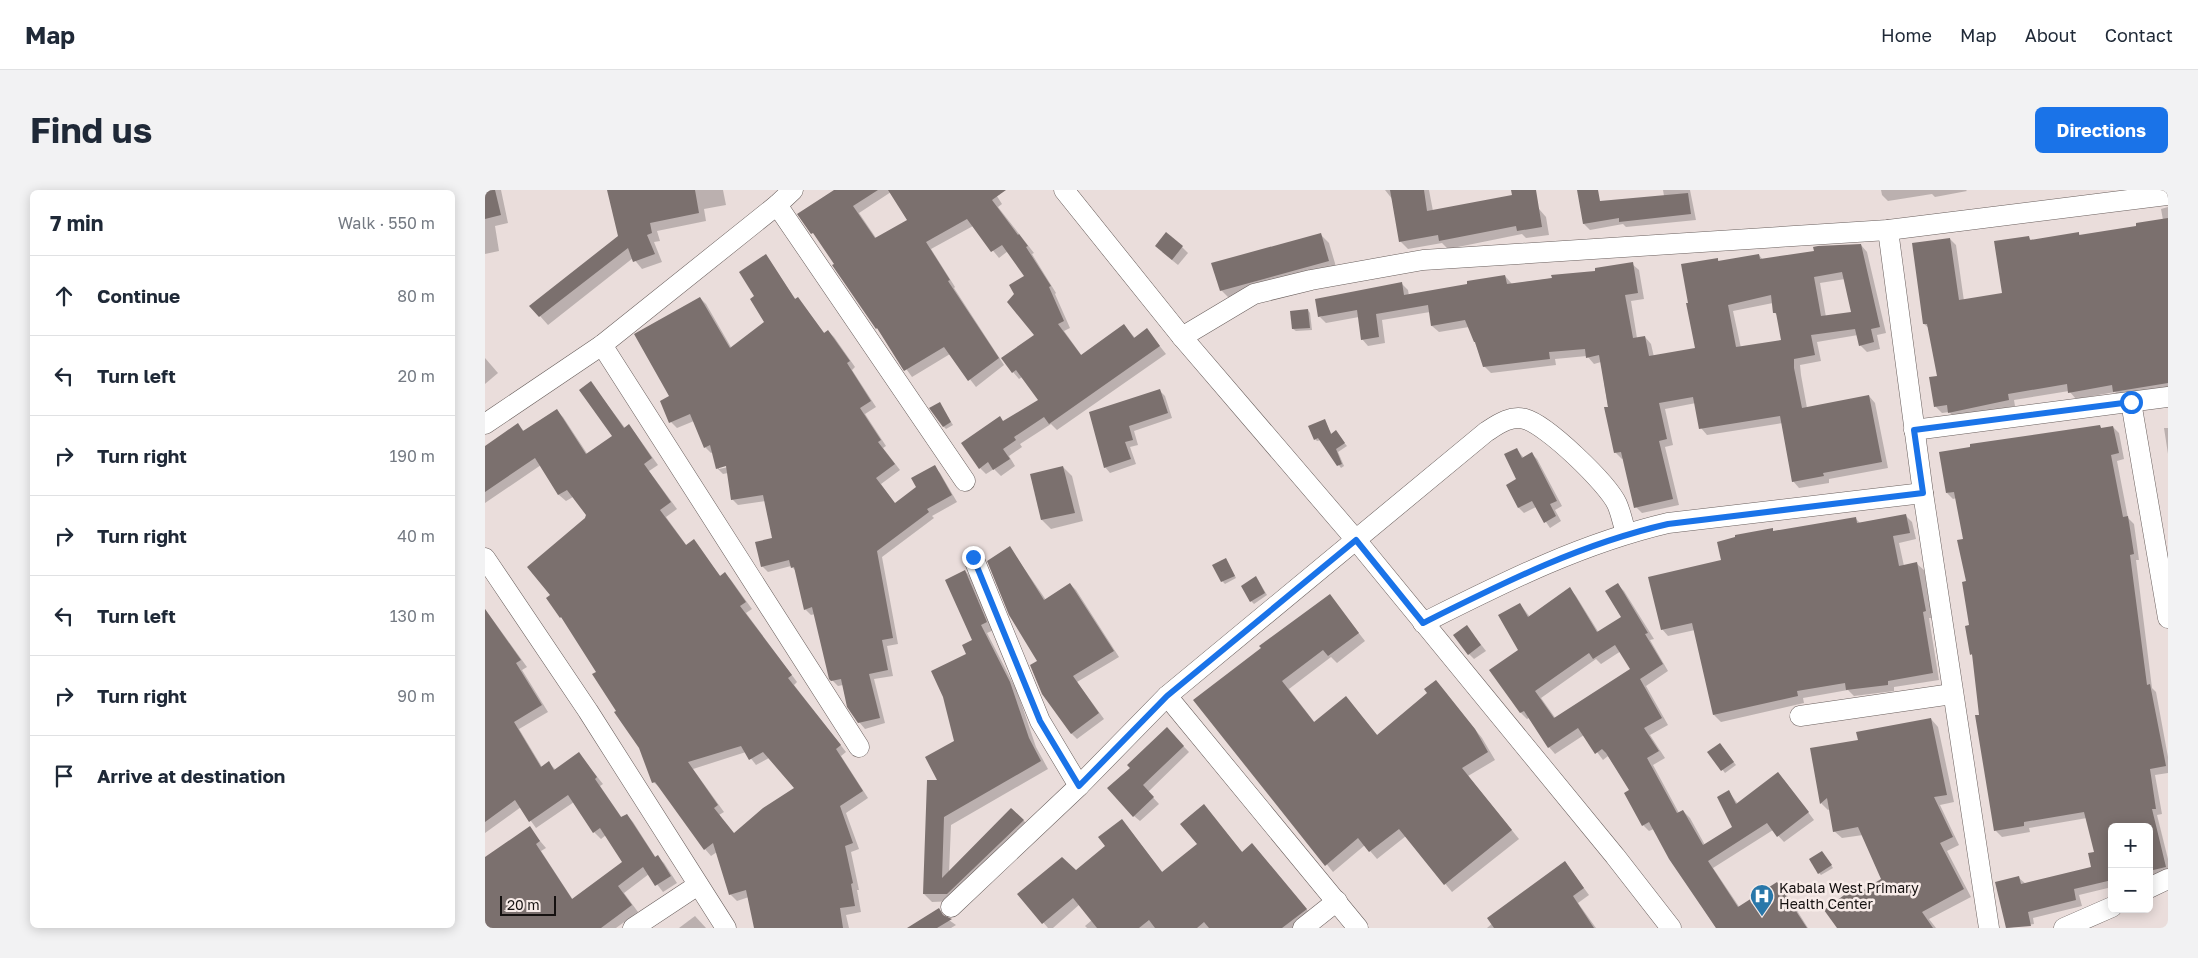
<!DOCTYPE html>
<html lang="en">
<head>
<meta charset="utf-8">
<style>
  body { margin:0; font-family:"Golos Text",sans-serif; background:#f2f2f3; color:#1f2937 }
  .controls { position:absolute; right:15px; bottom:15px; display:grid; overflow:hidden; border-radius:8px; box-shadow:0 2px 12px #0003 }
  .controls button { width:45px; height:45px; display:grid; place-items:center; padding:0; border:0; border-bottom:1px solid #e0e1e3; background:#fff; color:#1f2937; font:25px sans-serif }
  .scale { position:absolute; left:15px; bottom:12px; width:56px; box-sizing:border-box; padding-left:5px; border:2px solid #151110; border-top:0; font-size:14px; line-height:18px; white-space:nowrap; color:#151110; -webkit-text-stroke:4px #f7ebe8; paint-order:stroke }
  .stop { position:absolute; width:15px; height:15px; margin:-11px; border:4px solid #1a73e8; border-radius:50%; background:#fff }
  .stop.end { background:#1a73e8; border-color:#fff; box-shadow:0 1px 5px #0008 }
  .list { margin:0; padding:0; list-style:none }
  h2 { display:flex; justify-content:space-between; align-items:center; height:65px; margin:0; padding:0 20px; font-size:21px }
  h2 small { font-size:16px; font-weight:400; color:#747a83 }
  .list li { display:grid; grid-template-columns:32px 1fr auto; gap:15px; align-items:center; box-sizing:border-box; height:80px; padding:0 20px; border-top:1px solid #e0e1e3 }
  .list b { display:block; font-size:19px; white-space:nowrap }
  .list em { font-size:16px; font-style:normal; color:#747a83 }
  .icon { flex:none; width:28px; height:28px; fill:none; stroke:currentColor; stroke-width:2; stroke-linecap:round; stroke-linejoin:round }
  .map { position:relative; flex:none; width:1683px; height:738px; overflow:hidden; border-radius:8px }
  header { display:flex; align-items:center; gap:30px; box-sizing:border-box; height:70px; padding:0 25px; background:#fff; border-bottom:1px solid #e0e1e3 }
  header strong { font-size:24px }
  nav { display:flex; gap:28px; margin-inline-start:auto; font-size:18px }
  .intro { display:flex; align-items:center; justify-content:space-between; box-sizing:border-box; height:120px; padding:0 30px }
  h1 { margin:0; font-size:35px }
  .button { padding:12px 22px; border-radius:8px; background:#1a73e8; color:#fff; font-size:18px; font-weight:700 }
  main { display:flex; gap:30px; padding:0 30px }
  aside { flex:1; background:#fff; border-radius:8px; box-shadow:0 2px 12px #0003 }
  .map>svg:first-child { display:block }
  .shadow { fill:#0003; fill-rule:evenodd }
  .building { fill:#7b706e; fill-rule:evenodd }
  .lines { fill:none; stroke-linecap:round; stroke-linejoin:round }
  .minor-casing { stroke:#695f5d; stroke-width:21 }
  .minor { stroke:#fff; stroke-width:20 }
  .route { stroke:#1a73e8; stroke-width:6 }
  .labels { text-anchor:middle; stroke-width:5; stroke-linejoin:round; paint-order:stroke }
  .poi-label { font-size:14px; fill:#151110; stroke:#f7ebe8; text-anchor:start }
</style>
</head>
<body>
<header>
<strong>Map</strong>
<nav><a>Home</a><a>Map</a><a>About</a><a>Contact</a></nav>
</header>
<div class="intro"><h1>Find us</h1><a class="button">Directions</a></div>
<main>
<aside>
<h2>7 min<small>Walk · 550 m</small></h2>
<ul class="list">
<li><svg class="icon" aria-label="ahead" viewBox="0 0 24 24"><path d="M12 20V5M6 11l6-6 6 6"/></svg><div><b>Continue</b></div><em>80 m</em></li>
<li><svg class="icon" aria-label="left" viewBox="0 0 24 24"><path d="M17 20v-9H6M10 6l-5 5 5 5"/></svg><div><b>Turn left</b></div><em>20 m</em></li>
<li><svg class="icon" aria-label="right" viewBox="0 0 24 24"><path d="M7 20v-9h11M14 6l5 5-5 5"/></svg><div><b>Turn right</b></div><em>190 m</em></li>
<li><svg class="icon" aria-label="right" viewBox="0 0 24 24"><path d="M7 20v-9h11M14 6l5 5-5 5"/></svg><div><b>Turn right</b></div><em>40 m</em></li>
<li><svg class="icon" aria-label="left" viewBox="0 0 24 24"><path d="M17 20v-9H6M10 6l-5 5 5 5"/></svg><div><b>Turn left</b></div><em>130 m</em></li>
<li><svg class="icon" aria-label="right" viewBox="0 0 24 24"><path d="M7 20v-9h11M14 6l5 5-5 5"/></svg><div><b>Turn right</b></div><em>90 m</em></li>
<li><svg class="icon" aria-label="arrive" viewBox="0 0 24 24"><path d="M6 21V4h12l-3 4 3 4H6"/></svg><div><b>Arrive at destination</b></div></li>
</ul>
</aside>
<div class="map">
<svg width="1683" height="738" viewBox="0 0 1683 738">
  <rect width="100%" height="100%" fill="#eadddb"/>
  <g class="shadow">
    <polygon points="0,0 16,0 23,33 10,36 14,61 0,64"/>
    <polygon points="124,0 238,0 241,15 219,19 221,31 172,41 175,51 169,52 177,72 157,79 148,68 63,135 46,116 134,46"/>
    <path d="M351 0H508L517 14 513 17 549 63 547 64 571 103 570 104 585 138 579 141 597 166 639 135 650 148 662 140 681 164 572 240 566 234 535 254 537 257 524 266 530 276 516 286 509 279 501 284 495 278 519 232 555 210 537 187 534 189 528 182 551 145 531 105 540 86 523 61 514 68 488 36 446 59 470 97 469 98 519 175 491 197 465 164 427 187 392 138 335 51 314 24ZM406 2 423 31 391 48 374 23Z"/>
    <polygon points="900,0 944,0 948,21 1054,19 1061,27 1064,45 1041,48 1037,44 963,59 957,53 923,59 915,51 908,10"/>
    <polygon points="1178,0 1205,0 1211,30 1141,37 1138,34 1105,40 1099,34 1096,15 1179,6"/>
    <polygon points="1396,0 1481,0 1482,1 1450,7 1447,4 1403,11 1397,5"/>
    <polygon points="1683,17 1683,200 1636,208 1630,202 1591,209 1584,201 1529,210 1530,216 1471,228 1464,222 1457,223 1451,217 1454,187 1445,139 1439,134 1465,49 1471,55 1479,111 1518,104 1544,48 1547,51 1593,43 1596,46 1653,37 1678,30 1676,19"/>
    <polygon points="836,45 844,53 852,80 745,109 736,100"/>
    <path d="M1376 55 1382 62 1401 143 1392 145 1395 159 1382 162 1375 155 1373 145 1332 152 1336 171 1315 175 1316 185 1322 218 1384 206 1390 213 1403 278 1344 289V293L1314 298 1308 291 1298 233 1222 245 1216 238 1211 213 1180 219 1188 255 1180 257 1194 315 1157 323 1151 317 1139 268 1137 269 1130 262 1116 172 1109 174 1102 166 1070 169 1071 175 1006 183 999 176 984 137 954 142 947 136 945 122 897 130 900 153 883 156 877 149 874 127 841 133 835 127 917 94 923 100 924 106 984 96 1020 86 1027 94 1112 82 1147 74 1154 80 1159 109 1146 111 1152 148 1160 147 1166 154 1169 167 1211 159 1232 69 1235 72 1274 65 1278 70ZM1360 89 1368 123 1341 127 1335 93ZM1288 113 1290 123 1293 126 1297 152 1256 158 1248 121Z"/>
    <polygon points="697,57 703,63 693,75 677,62"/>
    <path d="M281 66 311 110 318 115 340 144 343 141 349 147 370 177 367 180 391 217 380 224 401 256 398 258 415 280 396 294 410 314 433 297 449 277 455 283 472 312 447 326 449 328 397 367 413 454 402 456 408 486 389 489 400 533 380 539 374 532 358 495 353 496 347 490 330 424 326 425 320 419 311 381 306 376 283 382 277 376 288 349 281 311 253 315 247 309 243 283 238 284 232 278 228 262 226 263 220 257 209 231 192 238 186 232V207L215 108 221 114 247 159 281 132 271 106ZM247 273 248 276 234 279V277Z"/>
    <polygon points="823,120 825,123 827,140 811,141 808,139"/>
    <polygon points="0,168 13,183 0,194"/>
    <path d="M106 193 140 238 144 236 150 243 173 275 164 281 192 319 181 327 202 356 208 351 236 387 240 384 246 390 267 419 261 423 312 492 309 495 361 562 356 566 383 608 361 623 374 659 366 662 374 700H372L376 722 361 725 364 738H270L264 707 252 711 245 704 232 662 226 666 220 659 176 598 168 592 155 558 133 522 112 482 82 433 76 427 67 405 102 324 88 307 81 311 74 305 56 275 0 313V257L33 235 39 241 71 220 78 227 103 265 128 247ZM261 562 271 575 284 568 311 598 249 644 234 625 239 622 208 579Z"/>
    <polygon points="674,200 680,206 687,228 649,241 653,255 645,257 651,274 625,283 620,277 606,223"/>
    <polygon points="455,214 468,235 461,239 458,236"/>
    <polygon points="840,231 847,245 853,245 862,256 853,262 859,276 856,278 836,250 832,251 830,249"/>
    <polygon points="1615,237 1617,239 1628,237 1634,243 1639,269 1632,271 1643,328 1649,334 1654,370 1651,370 1667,498 1671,502 1683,567 1683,583 1670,585 1677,624 1672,625 1683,669 1683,683 1664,688 1664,637 1627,637 1627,697 1594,705 1597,716 1548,728 1549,734 1522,738 1511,693 1534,688 1541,694 1608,678 1611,663 1602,628 1544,638 1545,642 1517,647 1511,641 1492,526 1496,526 1488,466 1486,464 1480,350 1472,308 1468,309 1462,303"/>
    <polygon points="1679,238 1683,238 1683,264"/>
    <polygon points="1032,260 1039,268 1047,264 1052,269 1077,316 1070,320 1076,331 1065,338 1051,317 1039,323 1034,318 1022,295 1033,290"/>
    <polygon points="578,277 587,286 598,331 566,339 557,330 546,285"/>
    <polygon points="1420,325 1427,332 1431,349 1414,353 1419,376 1432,374 1439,380 1447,428 1444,428 1454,490 1409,497 1409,501 1369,506 1363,500 1318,508 1319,513 1236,532 1229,525 1210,440 1183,446 1177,439 1238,370 1287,340 1289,342 1370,328 1375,333"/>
    <polygon points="525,358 561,410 585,394 591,400 634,467 592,492 619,529 592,549 586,543 554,471"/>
    <polygon points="741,369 751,388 740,394 737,391"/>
    <polygon points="480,381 488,389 509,440 502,443 532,501 551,557 563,579 466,635 464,683 527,619 546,638 470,711 447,712 439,704 470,552 483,465 489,450"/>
    <polygon points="773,390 782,405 769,414 766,411"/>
    <path d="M1133 395 1139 401 1169 449 1165 450 1183 481 1161 496 1183 535 1165 545 1180 568 1168 575 1194 623 1198 621 1205 628 1220 655 1249 637 1244 602 1253 614 1299 590 1329 630 1299 652 1288 640 1228 678 1255 718 1292 693 1299 700 1323 738H1231L1186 668 1169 639 1164 641 1158 635 1146 601 1123 566 1118 570 1099 545 1070 564 1064 557 1044 528 1042 529 1036 523 1035 414 1045 427 1085 399 1091 406 1114 443 1137 427ZM1136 461 1147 479 1071 529 1056 508 1111 469 1116 474Z"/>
    <polygon points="844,405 880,451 852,473 846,467 804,499 830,533 868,516 893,546 944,504 951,491 997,548 1010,570 983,586 1034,649 967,702 921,646 892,669 880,655 848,682 710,511"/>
    <polygon points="0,419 42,477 37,480 63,522 34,539 57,577 64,573 71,580 94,564 118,594 115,596 137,628 142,625 148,632 171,668 173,667 179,673 192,693 178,702 164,684 139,703 153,722 131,738 2,738 0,734 0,669 44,638 61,658 56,661 88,710 138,672 121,645 116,649 109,642 89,612 51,638 36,617 0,643"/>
    <polygon points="987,443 1001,461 989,469 984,464"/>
    <polygon points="1446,529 1453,537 1469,612 1455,615 1474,655 1462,661 1486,707 1444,729 1451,738 1354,738 1375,704 1397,689 1378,645 1357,648 1349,641 1345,619 1343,620 1336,613 1327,559 1374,551"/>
    <polygon points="682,539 704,562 663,602 674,614 655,631 649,626 646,578"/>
    <polygon points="1237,557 1251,575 1240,583 1224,562"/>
    <polygon points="719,616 758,663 774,662 828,727 814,738 602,738 600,736 607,730 595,714 568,738 563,738 534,704 591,682 622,656 637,630 678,683 714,655"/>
    <polygon points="1337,662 1348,678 1336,685 1334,683"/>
    <polygon points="1080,672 1104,705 1093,713 1111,738 1002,738"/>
    <polygon points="454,719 461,728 471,735 466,738 425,738"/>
    <polygon points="210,726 221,738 194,738"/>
  </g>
  <g class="building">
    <polygon points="0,0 10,0 16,25 0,29"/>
    <polygon points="122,0 210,0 214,23 165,33 167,43 162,45 170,64 148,72 143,58 54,127 44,116 133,46"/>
    <polygon points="349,0 393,0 368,16 390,48 422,30 403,0 521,0 507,10 533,45 534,44 543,56 541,57 566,96 564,97 579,131 573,134 596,165 639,134 649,148 662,138 675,156 564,234 559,227 529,247 531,250 518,259 525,269 508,280 503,272 494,279 476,253 515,226 518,231 553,210 531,180 527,183 516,168 549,145 522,112 529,104 524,95 539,86 517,55 506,62 482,29 441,52 465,90 463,91 514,168 483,191 459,157 419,181 392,138 391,139 347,75 349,74 328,43 326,44 312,24"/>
    <polygon points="905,0 939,0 942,21 1027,5 1026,0 1051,0 1057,37 1032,41 1031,36 954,51 953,45 914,52"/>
    <polygon points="1092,0 1113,0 1115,11 1203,3 1206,24 1134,32 1134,28 1098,34"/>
    <polygon points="1683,28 1683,193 1628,202 1627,195 1583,203 1582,194 1523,204 1524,210 1463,223 1462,215 1449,217 1444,187 1452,186 1442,134 1438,134 1427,53 1465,48 1474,110 1517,103 1509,51 1544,46 1545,50 1594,42 1594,45 1651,36 1651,33"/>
    <polygon points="681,42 698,56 687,70 670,56"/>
    <polygon points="836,43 844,71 735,101 726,73"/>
    <path d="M1376 54 1395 137 1386 139 1389 152 1374 156 1370 139 1326 145 1330 165 1309 169V178L1317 218 1384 205 1397 272 1338 283 1339 286 1307 292 1295 226 1214 239 1208 207 1174 213 1182 249 1174 251 1188 309 1149 318 1136 262 1129 263 1119 217H1123L1114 165 1101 168 1100 159 1064 162 1065 169 998 177 990 152H989L980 130 946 136 943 115 891 124 894 147 876 150 872 120 833 127 830 109 917 92 919 105 982 94V91L1020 85 1022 94 1067 88 1066 85 1110 81V78L1148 72 1153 103 1140 105 1148 148 1160 146 1164 166 1210 158 1201 113H1203L1196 74 1233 68V71L1274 64 1275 69 1329 61 1328 57 1333 56ZM1357 82 1366 122 1336 126 1329 87ZM1286 105 1288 123H1291L1296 150 1251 157 1243 115Z"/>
    <polygon points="281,64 310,109 313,107 339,143 343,140 365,171 362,173 386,211 375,218 396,250 393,252 410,274 391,288 410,313 431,297 426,288 450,275 467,305 442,319 444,322 392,361 408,448 397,450 403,480 384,484 395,528 373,533 362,517 356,489 346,491 344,489 327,417 319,420 309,377 306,378 304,370 276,377 270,352 287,348 278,305 246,310 241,276 231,279 225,255 219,258 205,224 184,233 175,211 184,206 149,144 215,107 245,158 279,132 265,109 269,106 254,82"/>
    <polygon points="823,119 825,138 807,139 805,121"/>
    <path d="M106 191 139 238 144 234 167 268 159 274 186 312 175 320 201 355 209 349 235 386 240 382 261 412 255 416 307 485 303 488 356 555 351 559 378 601 355 616 368 653 360 656 368 693 366 694 370 716 355 718 358 738H269L261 700 244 705 228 653 219 660 170 592 167 593 154 558 129 522 131 521 107 484 111 482 76 427 75 428 61 408 65 405 42 377 100 328 101 325 82 300 73 305 50 268 0 302V256L33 233 38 241 72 219 101 264 127 246 94 200ZM256 556 264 570 278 562 309 598 278 618 249 643 229 618 233 615 203 572Z"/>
    <polygon points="675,199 683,223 644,236 648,250 640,252 646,269 619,278 604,222"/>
    <polygon points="455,212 466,232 458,237 444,218"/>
    <polygon points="840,229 846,244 851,240 860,253 851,259 857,274 852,276 833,248 829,250 823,236"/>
    <polygon points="1615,235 1616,238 1628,236 1634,263 1626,265 1638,327 1643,326 1649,364 1645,365 1662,495 1665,494 1681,576 1665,579 1671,619 1667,619 1681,677 1664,681 1664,637 1627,637 1627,690 1589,699 1591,710 1543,722 1546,736 1521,738 1510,692 1534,686 1536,694 1606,677 1603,663 1609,662 1599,622 1539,632 1539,636 1509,641 1490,525 1494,525 1487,464 1485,465 1480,436 1484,435 1477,392 1481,391 1472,350 1478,349 1469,302 1461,303 1454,262 1485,257 1485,254"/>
    <polygon points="1032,258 1037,268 1047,262 1072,311 1065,314 1071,326 1059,333 1047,311 1033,318 1021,295 1031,289 1019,264"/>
    <polygon points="578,276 590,323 556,330 545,284"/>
    <polygon points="1421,324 1425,343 1408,346 1414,376 1432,372 1441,421 1438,422 1448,483 1403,491 1403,495 1361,500 1360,493 1312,501 1313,506 1228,525 1207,433 1176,440 1163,387 1236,370 1232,352 1250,347 1250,345 1288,338 1288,341 1371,327 1372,333"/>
    <polygon points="525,356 559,410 585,393 629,461 588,486 614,523 586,544 557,504 545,475 552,471 524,425 502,371"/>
    <polygon points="741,368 750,386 736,392 727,375"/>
    <polygon points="480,380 502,432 496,435 525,492 544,548 556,571 459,627 457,688 526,618 539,630 462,704 438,704 442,590 452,590 440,567 469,551 458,507 446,481 481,464 477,455 487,450 460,390"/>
    <polygon points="771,386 780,403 765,412 756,396"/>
    <path d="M1133 393 1163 443 1160 444 1178 474 1155 489 1177 528 1159 538 1174 561 1162 568 1192 623 1198 620 1218 655 1247 637 1232 607 1244 600 1251 614 1293 582 1324 622 1292 647 1282 633 1223 671 1253 717 1292 692 1322 738H1231L1184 669 1164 632 1157 636 1139 603 1144 600 1121 563 1117 559 1110 564 1093 538 1063 558 1039 521 1035 523 1004 480 1033 460 1013 425 1035 413 1043 427 1085 397 1112 442 1136 427 1120 401ZM1130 455 1145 479 1069 528 1050 501 1104 463 1108 469Z"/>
    <polygon points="845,404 874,443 843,466 838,460 797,491 829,532 861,506 892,545 942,503 939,499 951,490 990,539 1003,562 977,578 1027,640 959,695 914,639 884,662 873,648 840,676 708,510 776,458 774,456"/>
    <polygon points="0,419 36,470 31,473 57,515 29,532 56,577 64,571 69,580 94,562 112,587 110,589 136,627 142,624 170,667 173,665 186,686 170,696 158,677 133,696 147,715 116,738 0,738 0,667 45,636 55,651 51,654 87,709 137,672 115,638 108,643 83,605 44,632 30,610 0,632"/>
    <polygon points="982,435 996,455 983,465 968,445"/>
    <polygon points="1446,528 1462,605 1449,607 1468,647 1455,653 1479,699 1437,722 1448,738 1352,738 1339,720 1370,697 1374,703 1396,689 1373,637 1348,642 1342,608 1335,614 1325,558 1373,550 1371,542"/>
    <polygon points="682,537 699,556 658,595 669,607 648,627 622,598 645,578 642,575"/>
    <polygon points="1235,553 1249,572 1236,581 1222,562"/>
    <polygon points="719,614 757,662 767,653 822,719 797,738 724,738 719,732 712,738 670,738 664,730 654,738 612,738 588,708 557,734 532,704 577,667 591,680 620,656 613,647 637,629 677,682 712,654 695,634"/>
    <polygon points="1337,661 1347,675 1333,684 1324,669"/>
    <polygon points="1080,671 1099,698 1088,706 1109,738 1009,738 1002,728"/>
    <polygon points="454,718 458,725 467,729 452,738 422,738"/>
  </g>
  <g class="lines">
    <g class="minor-casing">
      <g id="minor">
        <polyline points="579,0 697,147 871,350 1130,666 1186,738"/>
        <polyline points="292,15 480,291"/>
        <polyline points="1403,40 1438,303 1504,738"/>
        <polyline points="697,147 769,104 826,90 938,70 1403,40 1683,5"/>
        <polyline points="117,155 374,557"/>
        <polyline points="1646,212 1683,428"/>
        <polyline points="0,234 117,155 292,15 308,0"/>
        <polyline points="1429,240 1683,207"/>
        <polyline points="488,367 555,531 594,596"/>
        <polyline points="0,368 103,521 241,738"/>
        <path d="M938 433C1018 393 1094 354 1183 333L1438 303"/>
        <polyline points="682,506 873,738"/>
        <polyline points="1315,526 1467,504"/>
        <polyline points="1664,698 1683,689"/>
        <path d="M466 717 594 596 682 506 1001 242C1012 235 1025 225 1040 229 1062 235 1122 293 1132 314 1136 323 1138 334 1141 343"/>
        <polyline points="148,738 213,695"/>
        <polyline points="818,738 852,711"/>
        <polyline points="1579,738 1627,717"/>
      </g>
    </g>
    <use href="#minor" class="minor"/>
  </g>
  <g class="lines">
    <path class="route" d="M488 367 555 531 594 596 682 506 871 350 938 433C1018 393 1095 354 1183 334L1438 303 1429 240 1646 212"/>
  </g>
  <defs>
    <g id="hospital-pin" transform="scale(1.25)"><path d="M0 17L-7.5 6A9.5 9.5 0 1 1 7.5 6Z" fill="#2977a9" stroke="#f7ebe8"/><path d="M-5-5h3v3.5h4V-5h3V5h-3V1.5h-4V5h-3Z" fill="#fff"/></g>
  </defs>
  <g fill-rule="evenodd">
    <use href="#hospital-pin" x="1277" y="706"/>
  </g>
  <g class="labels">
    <g class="poi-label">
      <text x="1294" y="703">Kabala West Primary<tspan x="1294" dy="16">Health Center</tspan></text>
    </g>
  </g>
</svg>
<div class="controls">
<button>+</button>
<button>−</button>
</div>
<div class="scale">20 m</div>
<div class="stop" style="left:1646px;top:212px"></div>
<div class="stop end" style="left:488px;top:367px"></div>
</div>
</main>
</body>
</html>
